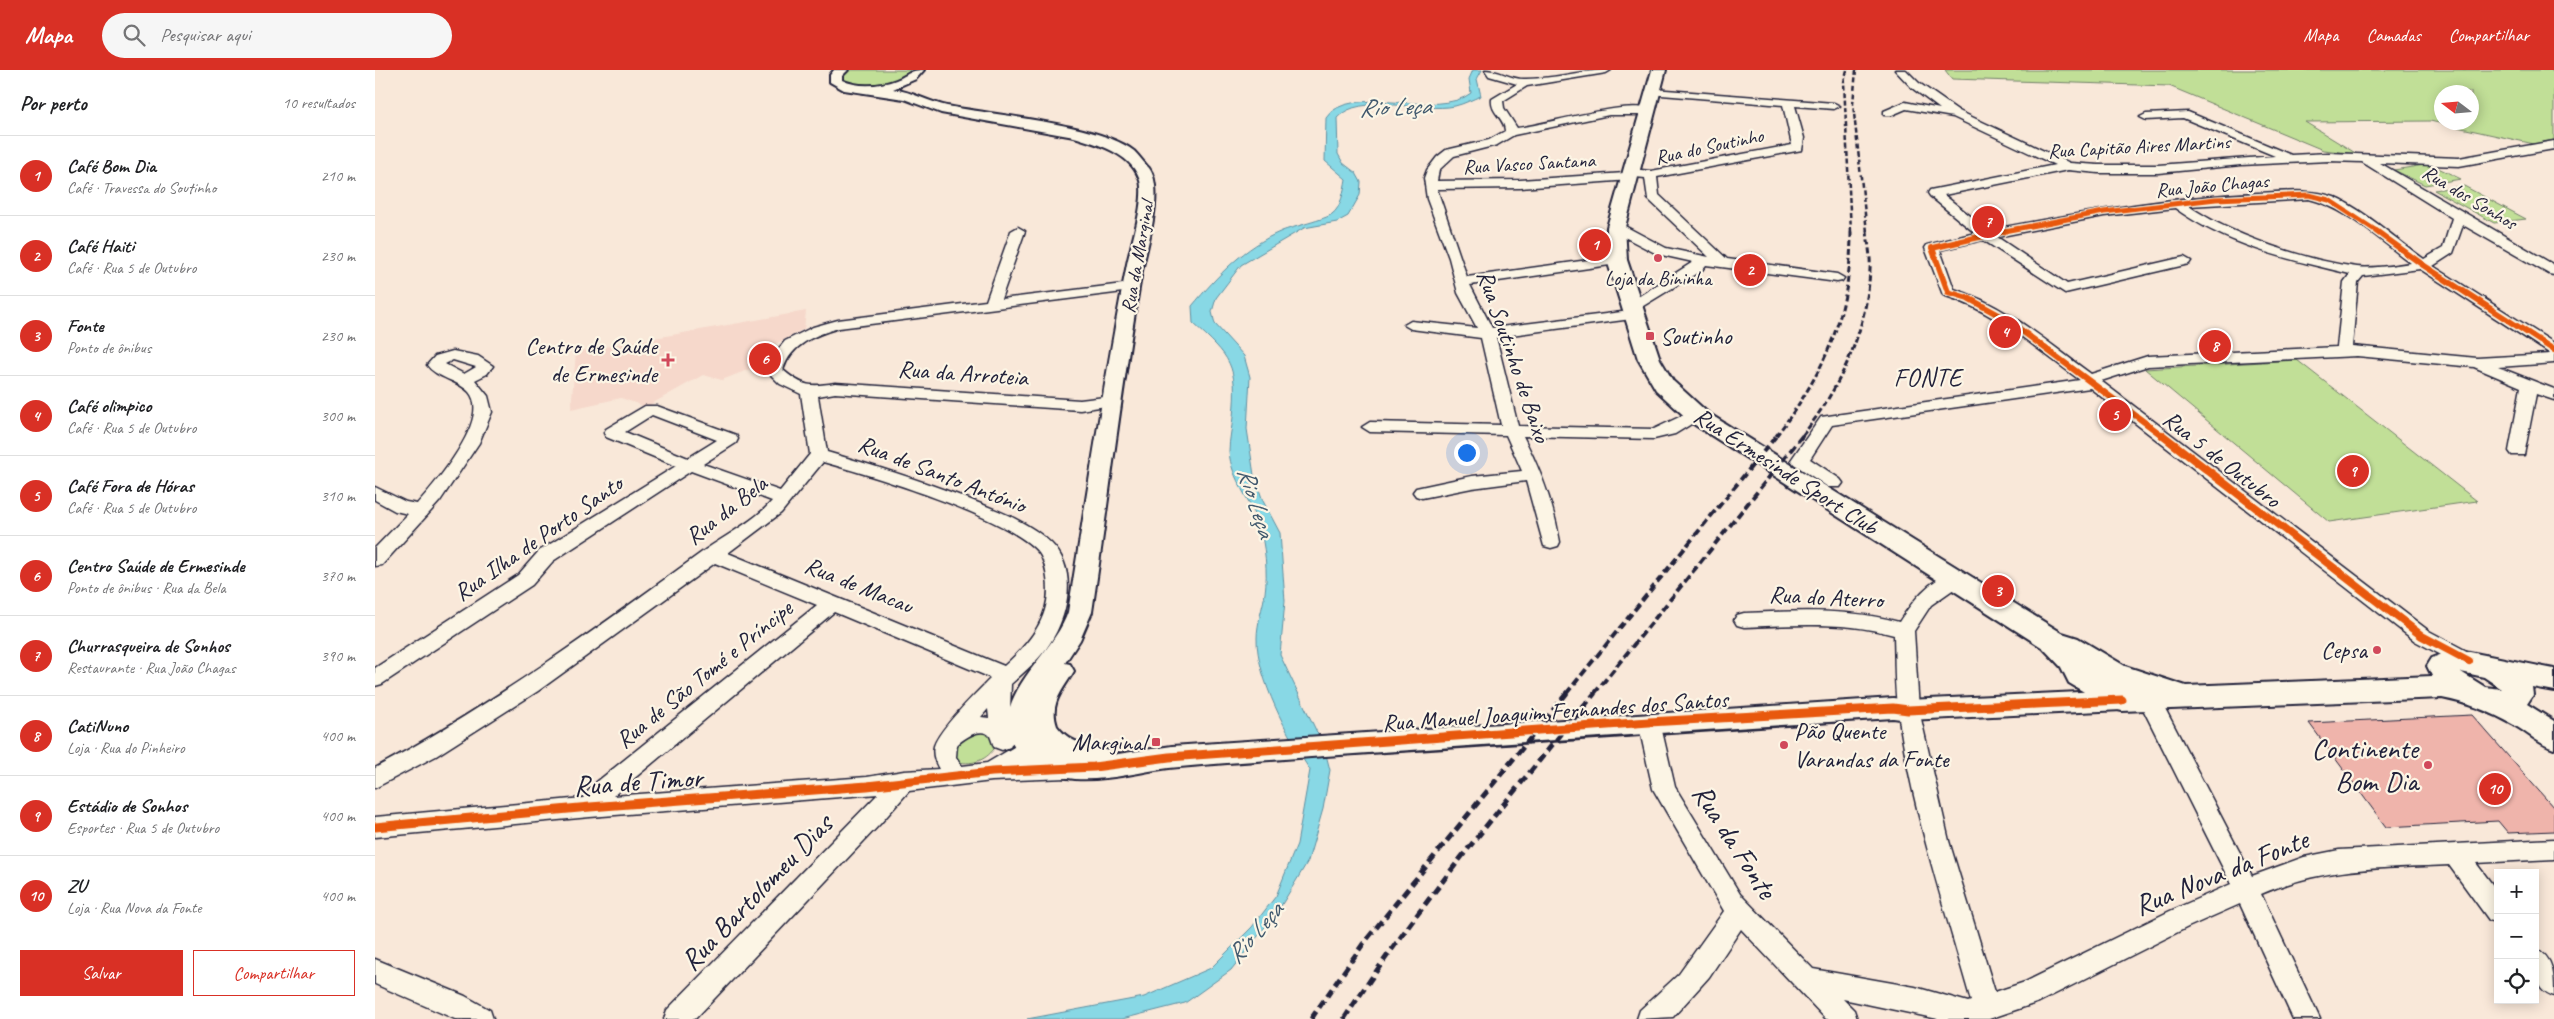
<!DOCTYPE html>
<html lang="pt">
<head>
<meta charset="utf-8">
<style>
  body { margin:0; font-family:Caveat,sans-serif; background:#f6f6f6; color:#202124 }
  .controls { position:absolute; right:15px; bottom:15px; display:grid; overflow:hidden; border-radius:0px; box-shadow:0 2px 12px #0003 }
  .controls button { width:45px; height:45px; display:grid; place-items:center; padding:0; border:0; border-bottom:1px solid #e0e0e0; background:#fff; color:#202124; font:25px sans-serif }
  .compass { position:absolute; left:2059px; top:15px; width:45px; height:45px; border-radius:50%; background:#fff; box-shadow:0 2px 12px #0003; rotate:286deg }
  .you { position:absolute; left:1091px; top:382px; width:18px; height:18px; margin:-12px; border:4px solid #fff; border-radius:50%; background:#1a73e8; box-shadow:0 0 0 8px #1a73e833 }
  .badge { display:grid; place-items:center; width:32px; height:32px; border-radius:50%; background:#d93025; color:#fff; font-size:16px; font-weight:700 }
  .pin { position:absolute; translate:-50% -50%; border:2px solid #fff; box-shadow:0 1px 5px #0006 }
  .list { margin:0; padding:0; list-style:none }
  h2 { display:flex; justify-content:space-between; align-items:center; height:65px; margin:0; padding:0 20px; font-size:21px }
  h2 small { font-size:16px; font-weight:400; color:#757577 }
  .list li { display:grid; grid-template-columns:32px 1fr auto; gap:15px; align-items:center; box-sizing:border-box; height:80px; padding:0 20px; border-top:1px solid #e0e0e0 }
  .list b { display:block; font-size:19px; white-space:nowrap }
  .list p { margin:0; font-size:16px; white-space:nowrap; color:#757577 }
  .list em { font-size:16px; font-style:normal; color:#757577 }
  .actions { display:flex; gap:10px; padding:15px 20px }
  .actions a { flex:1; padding:11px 0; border:1px solid #d93025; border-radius:0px; text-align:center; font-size:18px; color:#d93025 }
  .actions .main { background:#d93025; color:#fff }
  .icon { flex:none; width:28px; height:28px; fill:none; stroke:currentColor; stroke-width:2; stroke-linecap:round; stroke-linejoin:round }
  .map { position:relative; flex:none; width:2179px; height:949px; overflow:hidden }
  header { display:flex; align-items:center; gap:30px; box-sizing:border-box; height:70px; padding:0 25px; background:#d93025; color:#fff }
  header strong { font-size:24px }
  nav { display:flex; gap:28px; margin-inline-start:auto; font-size:18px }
  .search { width:350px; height:45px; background:#f6f6f6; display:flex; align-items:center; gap:12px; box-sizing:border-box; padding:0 18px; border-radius:28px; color:#757577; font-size:19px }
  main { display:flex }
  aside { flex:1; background:#fff }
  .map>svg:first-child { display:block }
  .built { fill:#f6d8cb }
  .green { fill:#c1df97; stroke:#728069; fill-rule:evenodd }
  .water { fill:#88d8e5; stroke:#5f8fa1 }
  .building { fill:#efb4ab; stroke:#22223b }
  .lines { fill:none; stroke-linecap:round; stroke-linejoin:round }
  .minor-casing { stroke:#22223b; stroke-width:3 }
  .tertiary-casing { stroke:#22223b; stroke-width:4 }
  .secondary-casing { stroke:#22223b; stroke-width:4 }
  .minor { fill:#fcf5e5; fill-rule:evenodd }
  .tertiary { fill:#fcf5e5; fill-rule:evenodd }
  .secondary { fill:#fcf5e5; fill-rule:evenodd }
  .rail-far3 { stroke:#22223b; stroke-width:2.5; stroke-dasharray:5 2.5; stroke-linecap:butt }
  .rail-far2 { stroke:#22223b; stroke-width:3; stroke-dasharray:6 3; stroke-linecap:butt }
  .rail-far1 { stroke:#22223b; stroke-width:4; stroke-dasharray:8 4; stroke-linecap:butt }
  .rail { stroke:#22223b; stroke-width:5; stroke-dasharray:9 5; stroke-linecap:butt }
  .cycleway-far3-casing { stroke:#fcf5e5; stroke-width:7 }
  .cycleway-far2-casing { stroke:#fcf5e5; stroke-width:9 }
  .cycleway-far1-casing { stroke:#fcf5e5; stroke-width:11 }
  .cycleway-casing { stroke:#fcf5e5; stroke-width:12 }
  .cycleway-far3 { stroke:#e8590c; stroke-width:5 }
  .cycleway-far2 { stroke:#e8590c; stroke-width:6 }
  .cycleway-far1 { stroke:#e8590c; stroke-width:8 }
  .cycleway { stroke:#e8590c; stroke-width:9 }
  .poi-dot { fill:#d1495b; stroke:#fcf5e5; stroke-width:2 }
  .labels { text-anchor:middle; stroke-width:4.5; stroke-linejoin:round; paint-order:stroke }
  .far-street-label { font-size:20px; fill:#22223b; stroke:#fcf5e5 }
  .far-poi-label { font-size:20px; fill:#22223b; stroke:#fcf5e5 }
  .poi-label { font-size:24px; fill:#22223b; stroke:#fcf5e5; text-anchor:end }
  .street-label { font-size:24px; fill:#22223b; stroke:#fcf5e5 }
  .water-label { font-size:25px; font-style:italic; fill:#41596e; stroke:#fcf5e5 }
  .neighbourhood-label { font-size:25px; letter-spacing:1px; fill:#22223b; stroke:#fcf5e5 }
  .near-poi-label { font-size:29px; fill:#22223b; stroke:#fcf5e5; text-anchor:end }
  .near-street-label { font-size:29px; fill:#22223b; stroke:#fcf5e5 }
</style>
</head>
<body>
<header>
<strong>Mapa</strong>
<div class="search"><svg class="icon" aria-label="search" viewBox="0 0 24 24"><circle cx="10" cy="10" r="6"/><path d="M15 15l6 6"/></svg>Pesquisar aqui</div>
<nav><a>Mapa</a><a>Camadas</a><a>Compartilhar</a></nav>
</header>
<main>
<aside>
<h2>Por perto<small>10 resultados</small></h2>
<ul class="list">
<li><span class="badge">1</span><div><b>Café Bom Dia</b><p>Café · Travessa do Soutinho</p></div><em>210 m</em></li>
<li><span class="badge">2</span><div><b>Café Haiti</b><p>Café · Rua 5 de Outubro</p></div><em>230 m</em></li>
<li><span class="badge">3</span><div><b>Fonte</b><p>Ponto de ônibus</p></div><em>230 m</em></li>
<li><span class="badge">4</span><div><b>Café olimpico</b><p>Café · Rua 5 de Outubro</p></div><em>300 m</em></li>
<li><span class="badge">5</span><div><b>Café Fora de Hóras</b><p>Café · Rua 5 de Outubro</p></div><em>310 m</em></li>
<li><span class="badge">6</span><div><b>Centro Saúde de Ermesinde</b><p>Ponto de ônibus · Rua da Bela</p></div><em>370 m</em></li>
<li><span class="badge">7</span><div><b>Churrasqueira de Sonhos</b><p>Restaurante · Rua João Chagas</p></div><em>390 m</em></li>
<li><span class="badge">8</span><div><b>CatiNuno</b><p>Loja · Rua do Pinheiro</p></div><em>400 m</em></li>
<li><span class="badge">9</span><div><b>Estádio de Sonhos</b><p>Esportes · Rua 5 de Outubro</p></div><em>400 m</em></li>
<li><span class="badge">10</span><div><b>ZU</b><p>Loja · Rua Nova da Fonte</p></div><em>400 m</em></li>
</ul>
<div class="actions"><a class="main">Salvar</a><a>Compartilhar</a></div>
</aside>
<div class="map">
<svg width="2179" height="949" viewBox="0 0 2179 949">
  <rect width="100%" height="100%" fill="#f9e8d9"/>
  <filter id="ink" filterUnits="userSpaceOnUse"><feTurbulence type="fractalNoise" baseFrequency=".02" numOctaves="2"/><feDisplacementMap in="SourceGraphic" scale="10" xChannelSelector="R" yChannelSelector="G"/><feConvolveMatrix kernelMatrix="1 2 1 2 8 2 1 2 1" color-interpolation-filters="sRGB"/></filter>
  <g filter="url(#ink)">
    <polygon class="built" points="431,241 429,259 389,280 385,287 385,295 347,310 328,305 271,337 246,328 196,339 201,282"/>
    <g class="green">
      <path d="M474 0H535C527 16 481 21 467 10V6Z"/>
      <path d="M1570 0H2179V70L2159 74 2055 51 1930 52 1982 84 1948 80 1794 16 1577 9ZM2066 22H2096V52H2066Z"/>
      <polygon points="2055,94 2086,109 2050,115 2019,100"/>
      <polygon points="2089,116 2151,149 2119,153 2059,120"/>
      <polygon points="1922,290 2102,431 1954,452 1770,299"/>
      <path d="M611 659 621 676C612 690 599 695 583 692L576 677 579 672Z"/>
    </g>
    <path class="water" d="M1098 0H1107L1102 9 1106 26C1098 29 1089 34 1080 36 1048 43 985 22 962 48L963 84 968 93 981 103 986 112 985 125 973 146 962 152 929 158 866 195 841 228 837 242 840 254 869 286 875 307 872 359 879 405 888 431 905 463 910 531 905 585 949 677 955 700 948 739 933 791 903 841 856 900 810 933 747 949H652L769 927 836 898 877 857 901 826 922 774 935 700C914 669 881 606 882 568 882 553 888 537 890 523 893 502 890 475 884 455 876 429 856 410 854 381 854 370 857 358 858 347 863 294 856 288 818 253L817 236C843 205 869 177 907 161 917 157 952 149 957 144 966 138 969 120 971 109L950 91 951 48C974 12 1062 50 1096 23L1094 9Z"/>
    <polygon class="building" points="2097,645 2179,738 2179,761 2133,763 2123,751 2011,757 1934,653"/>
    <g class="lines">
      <g class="minor-casing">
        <g id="minor">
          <path d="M1110 0C1124 0 1137 10 1151 9 1179 9 1206 0 1236 0L1231 3 1152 16 1128 31 1129 38 1142 58C1167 56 1262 26 1278 42L1272 45H1234L1139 65 1122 75 1079 86 1064 100 1062 111 1145 110 1250 103 1256 99 1276 101 1417 75 1408 35 1274 24 1273 22 1278 19 1459 33 1465 36 1459 39 1420 36 1429 68 1427 80 1282 107 1284 125 1352 189 1462 204 1469 208 1467 211 1462 212 1331 195 1327 200 1260 241 1266 245 1264 248 1121 267 1143 356 1279 359 1317 341H1329L1331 345 1300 364 1279 369 1148 366C1165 399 1179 435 1185 472L1183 476 1176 478 1169 476 1151 411 1097 418 1047 428 1041 426 1038 422 1041 418 1097 406 1147 401 1131 365 995 362 987 357 995 352 1126 355 1106 268 1036 259 1029 255 1036 251 1102 258 1083 223 1074 188 1052 129 1049 108 1052 100 1062 87 1071 80 1114 70 1130 61C1130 48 1115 43 1117 29L1142 14 1114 6ZM1260 107 1270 108 1273 129 1334 187 1291 178 1246 154H1236L1234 157 1236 160 1282 184 1318 192 1252 234 1250 237 1255 241 1117 258 1095 215 1242 194 1249 190 1242 186 1092 207 1062 119 1145 118 1255 110Z"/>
          <path d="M1520 0H1531L1544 13 1584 41 1695 93 1723 95H1783L1900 86 1808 48 1771 50 1765 47 1771 44 1813 42 1916 85 1954 83 2084 88 2179 71V79L2084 96 2005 93 2179 195V205L2174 204 2088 155 2078 183 2058 196 2179 273V293L2123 297 2179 319V330L2161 324 2149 385H2137L2134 381 2146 317 2099 297 1982 286 1773 296 1726 311 2054 561 2101 586 2104 591 2101 596 2094 599 2087 596 2040 571 1715 318 1457 355 1435 389 1465 409 1468 413 1465 417H1453L1419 394 1416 390 1446 347 1705 310C1662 279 1620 241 1568 225L1550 178 1552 175 1600 163 1555 126 1553 123 1555 120 1680 95 1578 47 1531 39 1517 45H1509V41L1530 32 1565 39 1537 18ZM1954 91 1987 92 2077 148 2068 178 2049 189C2023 171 1988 139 1959 127 1935 118 1908 122 1883 123 1792 127 1703 143 1613 160L1569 125 1693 100 1723 103H1783L1866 95ZM1934 129C1972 138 2004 170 2036 193 2020 195 1998 199 1982 197 1933 191 1855 165 1814 136ZM1800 138C1851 175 1914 190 1975 204L1969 212 1962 277 1773 286 1716 304C1673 273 1631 235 1579 219L1565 180 1608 170 1690 223 1814 194 1816 191 1809 187 1692 214 1622 167 1729 146ZM2045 199 2174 283 2175 284 2102 288 1977 276 1983 212 1988 206Z"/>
          <path d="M643 157 650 161 626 229 756 213 763 217 756 221 464 258C440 265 416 274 408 300 428 317 436 317 460 313L705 330 738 326 744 328 746 331 744 334 705 340 460 323 443 326 452 382C497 395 542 409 586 426 616 438 652 450 676 473 705 501 692 551 671 579 661 592 648 603 636 614L635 640 639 669 635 677 627 680 619 677C618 674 616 668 615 666 606 656 588 669 582 675L581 687 587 696 612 693 639 677 654 660 662 657 670 660 673 666 652 691 691 690 699 693 702 699 699 705 691 708 617 711 534 721 505 754 320 949H289L292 940 503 724 215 747 0 767V747L208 728 218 715 442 535 340 493 163 621 61 686 0 718V698C117 635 223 558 330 480 350 466 381 450 397 431L316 401 178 491 157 515 7 614 0 616V598L143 505 164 481 301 396 231 367 229 363 231 359 270 336H282L361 365 363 369 361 373 328 394 405 421 435 384 426 324 405 314 392 301 395 290 410 271 438 257 463 250 611 231 636 161ZM277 345 342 370 313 388 250 362ZM448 392C495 405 635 447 664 483 669 490 671 500 672 508 678 545 655 573 629 596L353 483 406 443ZM459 542 614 607 615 609C601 623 564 659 559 676 557 684 560 692 564 699L529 701 492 707 238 726ZM613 639 614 648 606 647Z"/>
          <path d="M78 281 103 286 118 296 112 304 100 310 113 326 117 342 104 373 65 431 7 495 0 496V478L33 444 20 441 0 430V417L31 432 42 434C60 414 117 348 94 322 83 310 61 308 52 295L60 286ZM78 290 101 297 89 304 70 294Z"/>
          <path d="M1579 502 1586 504 1589 509 1586 514 1556 535 1539 561 1544 640 1574 771 1620 922 1650 912 1795 841 1856 814 1763 629 1766 623 1774 621 1782 623 1877 806 1929 787 1964 780 2179 769V789L2101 793 2123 822V853L2114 850 2074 795C2007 798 1948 797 1886 824L1945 949H1918L1865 834 1813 857 1664 932 1614 949H1563L1468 929 1479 940 1482 949H1451L1366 859 1334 907 1298 947 1262 949 1265 940 1304 904 1349 841 1278 719 1263 652 1266 646 1274 644 1282 646 1285 652 1300 717 1365 824 1438 899 1540 917 1593 932 1596 931C1569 835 1537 740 1523 642 1519 617 1520 590 1519 565 1471 551 1419 555 1369 557L1362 555 1359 550 1362 545 1369 543C1421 541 1474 538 1524 552 1538 531 1553 510 1579 502Z"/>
          <path d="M2160 878C2179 887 2179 905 2179 926 2157 918 2160 899 2160 878Z"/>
          <polygon points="0,889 90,926 115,940 118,949 80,949 0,914"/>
        </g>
      </g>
      <g class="tertiary-casing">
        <path id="tertiary" d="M459 0H473L467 6V10C483 18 505 16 521 10 534 5 534 0 549 0L541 9 518 19C538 22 554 32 572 36 618 45 725 54 759 81 764 86 769 93 774 98 790 119 772 176 767 201 747 314 734 429 717 542L705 570 690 593 695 594 699 601C688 620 674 633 682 656 696 675 714 675 735 681L736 685 797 676 887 670 1518 628 1533 630 1747 620 1756 623 1760 630 1756 637 1747 640 1533 650 1518 648C1324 660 1130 673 936 687 889 691 841 693 794 698 763 702 732 711 700 709 681 707 656 701 644 684 605 632 677 589 693 542 712 426 729 309 752 194 756 174 772 126 764 108 755 83 722 74 699 67L566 43 529 29 469 20 455 12V5Z"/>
      </g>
      <g class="secondary-casing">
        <path id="secondary" d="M1277 0H1291L1250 157 1252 190 1285 289 1298 311 1333 343 1687 563 1703 568 1750 596 1811 616 2057 606 2052 596 2057 588 2080 579 2179 599V621L2157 617 2158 625 2152 634 2179 651V679C2164 674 2153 663 2139 655 2116 642 2093 633 2067 628L1747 641 1736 638 1694 613 1686 597 1668 578 1317 353 1281 320 1263 289 1232 190V157ZM2086 602 2109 607 2127 619 2110 617Z"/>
      </g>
      <use href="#minor" class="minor"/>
      <use href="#tertiary" class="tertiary"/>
      <use href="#secondary" class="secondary"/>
      <g class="rail-far3">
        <polyline points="1472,0 1469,12 1476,162"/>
        <polyline points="1481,0 1478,34 1492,162"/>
      </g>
      <g class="rail-far2">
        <path d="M1401 366C1450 302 1476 244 1476 161"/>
        <path d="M1427 366C1465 318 1492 262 1495 199 1496 187 1493 174 1492 161"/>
      </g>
      <g class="rail-far1">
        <polyline points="1191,624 1402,365"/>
        <polyline points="1219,624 1428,365"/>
      </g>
      <g class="rail">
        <polyline points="936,949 988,874 1192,623"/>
        <path d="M969 949C1044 834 1133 729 1220 623"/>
      </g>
      <g class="cycleway-far3-casing">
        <polyline id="cycleway-far3" points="1624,162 1729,142 1841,129 1934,125 1954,130 2003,162"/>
      </g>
      <g class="cycleway-far2-casing">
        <g id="cycleway-far2">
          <polyline points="1630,161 1557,178 1573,222 1593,228 1631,249 1788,366"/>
          <polyline points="2001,161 2048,195 2179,280"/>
        </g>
      </g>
      <g class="cycleway-far1-casing">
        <polyline id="cycleway-far1" points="1787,365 2047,566 2094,591"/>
      </g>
      <g class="cycleway-casing">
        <polyline id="cycleway" points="0,757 215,737 492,716 617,702 719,697 794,687 1274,652 1518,638 1533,640 1747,630"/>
      </g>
      <use href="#cycleway-far3" class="cycleway-far3"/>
      <use href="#cycleway-far2" class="cycleway-far2"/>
      <use href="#cycleway-far1" class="cycleway-far1"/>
      <use href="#cycleway" class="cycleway"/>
    </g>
  </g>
  <g class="poi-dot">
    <circle cx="1283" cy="188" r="5"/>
    <rect x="1270" y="261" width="10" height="10" rx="2.5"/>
    <path d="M290.5 282.5h5v5h5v5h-5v5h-5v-5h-5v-5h5z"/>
    <circle cx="2002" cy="580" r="5"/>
    <rect x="776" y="667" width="10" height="10" rx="2.5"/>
    <circle cx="1409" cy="675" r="5"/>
    <circle cx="2053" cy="695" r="5"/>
  </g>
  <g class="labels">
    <g class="far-street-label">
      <text transform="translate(1334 76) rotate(-12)" y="7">Rua do Soutinho</text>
      <text transform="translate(1764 76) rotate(-3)" y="7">Rua Capitão Aires Martins</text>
      <text transform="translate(1154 93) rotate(-3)" y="7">Rua Vasco Santana</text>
      <text transform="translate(1837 115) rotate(-5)" y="7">Rua João Chagas</text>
      <text transform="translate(2095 127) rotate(31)" y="7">Rua dos Sonhos</text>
      <text transform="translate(762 187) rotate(-80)" y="7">Rua da Marginal</text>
    </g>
    <g class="far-poi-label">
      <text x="1283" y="215">Loja da Bininha</text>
    </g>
    <g class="poi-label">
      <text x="1285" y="274" text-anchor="start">Soutinho</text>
      <text x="282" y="284">Centro de Saúde<tspan x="282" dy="28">de Ermesinde</tspan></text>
      <text x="1992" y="588">Cepsa</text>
      <text x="1419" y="669" text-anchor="start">Pão Quente<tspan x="1419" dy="28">Varandas da Fonte</tspan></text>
      <text x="771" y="680">Marginal</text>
    </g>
    <g class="street-label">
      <text transform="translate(1139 286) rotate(71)" y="8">Rua Soutinho de Baixo</text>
      <text transform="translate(588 303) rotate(4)" y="8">Rua da Arroteia</text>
      <text transform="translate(1847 389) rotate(38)" y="8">Rua 5 de Outubro</text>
      <text transform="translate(1411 401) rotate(33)" y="8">Rua Ermesinde Sport Club</text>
      <text transform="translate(567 404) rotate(21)" y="8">Rua de Santo António</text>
      <text transform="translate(351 440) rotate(-38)" y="8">Rua da Bela</text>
      <text transform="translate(163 468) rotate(-35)" y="8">Rua Ilha de Porto Santo</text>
      <text transform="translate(484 515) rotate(22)" y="8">Rua de Macau</text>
      <text transform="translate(1451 527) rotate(3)" y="8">Rua do Aterro</text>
      <text transform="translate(329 604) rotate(-39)" y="8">Rua de São Tomé e Príncipe</text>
      <text transform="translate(1180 641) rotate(-4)" y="8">Rua Manuel Joaquim Fernandes dos Santos</text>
    </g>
    <g class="water-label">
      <text transform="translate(1020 36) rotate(-2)" y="9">Rio Leça</text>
      <text transform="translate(882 432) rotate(72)" y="9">Rio Leça</text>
      <text transform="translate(879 862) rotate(-49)" y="9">Rio Leça</text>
    </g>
    <g class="neighbourhood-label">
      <text x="1553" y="316">FONTE</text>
    </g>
    <g class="near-poi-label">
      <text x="2043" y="688">Continente<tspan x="2043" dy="33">Bom Dia</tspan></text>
    </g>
    <g class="near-street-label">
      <text transform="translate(263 711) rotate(-4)" y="10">Rua de Timor</text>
      <text transform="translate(1360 771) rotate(57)" y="10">Rua da Fonte</text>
      <text transform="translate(1846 802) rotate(-22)" y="10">Rua Nova da Fonte</text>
      <text transform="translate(381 822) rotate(-46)" y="10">Rua Bartolomeu Dias</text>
    </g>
  </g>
</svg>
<div class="controls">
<button>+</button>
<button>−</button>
<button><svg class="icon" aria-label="locate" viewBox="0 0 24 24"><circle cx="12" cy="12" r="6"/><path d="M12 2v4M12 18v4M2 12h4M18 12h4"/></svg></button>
</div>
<svg class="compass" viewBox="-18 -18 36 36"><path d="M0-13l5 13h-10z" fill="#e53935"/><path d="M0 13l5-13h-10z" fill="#757577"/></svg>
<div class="you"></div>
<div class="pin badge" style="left:1220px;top:175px">1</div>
<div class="pin badge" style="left:1375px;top:200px">2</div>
<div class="pin badge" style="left:1623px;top:521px">3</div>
<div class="pin badge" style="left:1630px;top:262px">4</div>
<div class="pin badge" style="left:1740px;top:345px">5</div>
<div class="pin badge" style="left:390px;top:289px">6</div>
<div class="pin badge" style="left:1613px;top:152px">7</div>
<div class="pin badge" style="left:1840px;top:276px">8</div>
<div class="pin badge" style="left:1978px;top:401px">9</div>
<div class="pin badge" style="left:2120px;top:719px">10</div>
</div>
</main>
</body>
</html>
